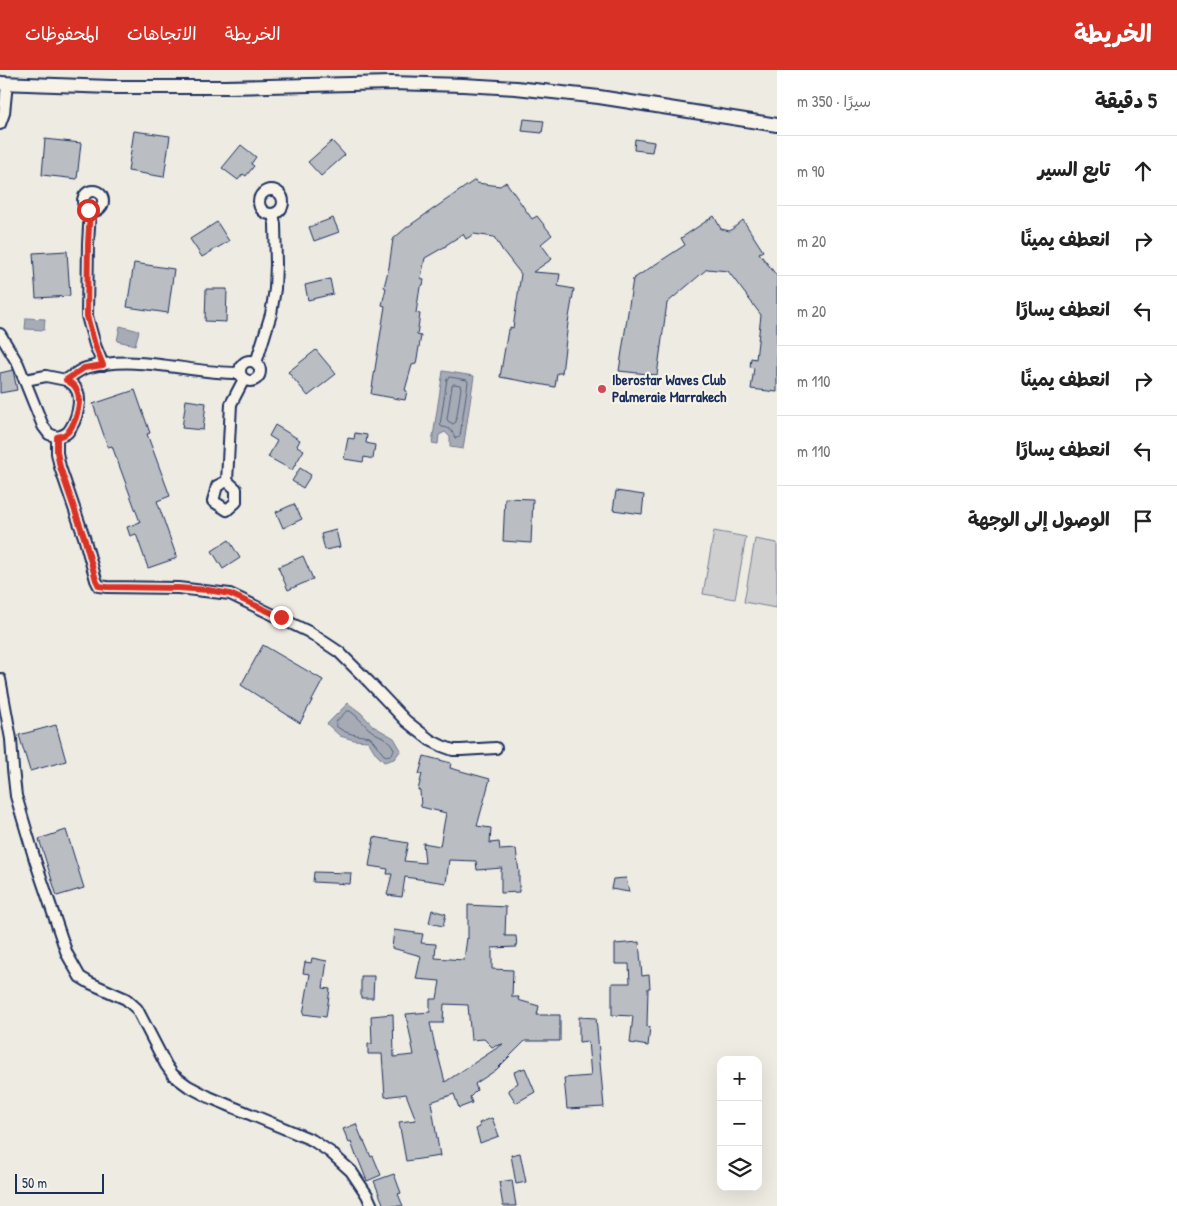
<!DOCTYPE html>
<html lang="ar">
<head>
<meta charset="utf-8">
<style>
  body { margin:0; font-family:"Patrick Hand","Playpen Sans Arabic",sans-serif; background:#f2f2f2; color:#222; direction:rtl }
  .controls { position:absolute; right:15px; bottom:15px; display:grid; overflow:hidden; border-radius:10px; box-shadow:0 5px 20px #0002 }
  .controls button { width:45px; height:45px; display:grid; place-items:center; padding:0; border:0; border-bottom:1px solid #e0e0e0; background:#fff; color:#222; font:25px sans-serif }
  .scale { position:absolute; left:15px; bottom:12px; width:89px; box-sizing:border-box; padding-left:5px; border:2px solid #1b2f5e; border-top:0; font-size:14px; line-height:18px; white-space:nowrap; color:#1b2f5e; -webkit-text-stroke:4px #f7f3e8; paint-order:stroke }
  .stop { position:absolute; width:15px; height:15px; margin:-11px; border:4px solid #d93025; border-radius:50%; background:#fff }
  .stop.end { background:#d93025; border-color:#fff; box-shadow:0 1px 5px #0008 }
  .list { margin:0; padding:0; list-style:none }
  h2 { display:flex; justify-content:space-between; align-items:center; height:65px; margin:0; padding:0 20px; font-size:21px }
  h2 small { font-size:16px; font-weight:400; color:#767676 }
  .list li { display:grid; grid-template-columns:32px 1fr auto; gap:15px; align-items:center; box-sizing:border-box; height:70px; padding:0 20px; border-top:1px solid #e0e0e0 }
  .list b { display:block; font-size:19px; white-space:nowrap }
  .list em { font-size:16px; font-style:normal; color:#767676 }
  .icon { flex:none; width:28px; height:28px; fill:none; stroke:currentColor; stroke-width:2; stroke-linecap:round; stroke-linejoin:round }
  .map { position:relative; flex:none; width:777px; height:1136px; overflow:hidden; direction:ltr }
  header { display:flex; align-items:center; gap:30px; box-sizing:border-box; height:70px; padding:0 25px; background:#d93025; color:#fff }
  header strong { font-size:24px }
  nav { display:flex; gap:28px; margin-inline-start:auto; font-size:18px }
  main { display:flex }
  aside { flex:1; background:#fff }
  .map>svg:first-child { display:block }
  .green { fill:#cfcfcf; stroke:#757f96 }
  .water { fill:#a6abb5; stroke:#6e7992 }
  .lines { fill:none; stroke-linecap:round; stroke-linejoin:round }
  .shore { stroke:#536181; stroke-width:1 }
  .building { fill:#babdc2; stroke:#1b2f5e; fill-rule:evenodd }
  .minor-casing { stroke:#1b2f5e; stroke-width:14 }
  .tertiary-casing { stroke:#1b2f5e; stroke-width:16 }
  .minor { stroke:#f7f3e8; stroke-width:10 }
  .tertiary { stroke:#f7f3e8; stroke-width:12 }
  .route { stroke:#d93025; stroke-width:6 }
  .poi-dot { fill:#d1495b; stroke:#f7f3e8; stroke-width:2 }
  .labels { text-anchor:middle; stroke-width:4.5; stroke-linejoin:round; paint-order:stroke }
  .poi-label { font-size:15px; font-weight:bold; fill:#1b2f5e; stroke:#f7f3e8; text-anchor:start }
</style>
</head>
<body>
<header>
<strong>الخريطة</strong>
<nav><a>الخريطة</a><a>الاتجاهات</a><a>المحفوظات</a></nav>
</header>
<main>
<aside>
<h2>5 دقيقة<small>سيرًا · 350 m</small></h2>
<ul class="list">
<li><svg class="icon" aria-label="ahead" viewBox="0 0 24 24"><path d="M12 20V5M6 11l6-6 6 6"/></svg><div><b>تابع السير</b></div><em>90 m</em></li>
<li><svg class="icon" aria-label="right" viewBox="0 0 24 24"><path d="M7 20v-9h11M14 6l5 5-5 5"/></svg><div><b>انعطف يمينًا</b></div><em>20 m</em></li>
<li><svg class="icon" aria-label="left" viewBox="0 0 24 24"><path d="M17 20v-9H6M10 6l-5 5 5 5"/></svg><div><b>انعطف يسارًا</b></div><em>20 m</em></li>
<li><svg class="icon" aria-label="right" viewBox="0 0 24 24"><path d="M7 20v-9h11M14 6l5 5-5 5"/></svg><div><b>انعطف يمينًا</b></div><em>110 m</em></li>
<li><svg class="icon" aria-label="left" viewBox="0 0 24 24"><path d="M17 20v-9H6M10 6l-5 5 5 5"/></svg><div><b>انعطف يسارًا</b></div><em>110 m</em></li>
<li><svg class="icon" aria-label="arrive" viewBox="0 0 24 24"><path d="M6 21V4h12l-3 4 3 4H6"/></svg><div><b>الوصول إلى الوجهة</b></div></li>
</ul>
</aside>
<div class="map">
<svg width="777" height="1136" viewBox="0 0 777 1136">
  <rect width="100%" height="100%" fill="#eeebe2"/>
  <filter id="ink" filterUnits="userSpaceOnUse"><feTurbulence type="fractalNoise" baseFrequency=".02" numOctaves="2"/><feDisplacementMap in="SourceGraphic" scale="10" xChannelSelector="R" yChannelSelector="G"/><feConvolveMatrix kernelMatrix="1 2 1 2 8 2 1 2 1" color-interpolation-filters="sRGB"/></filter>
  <g filter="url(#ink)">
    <g class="green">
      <polygon points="714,461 746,467 735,529 703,524"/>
      <polygon points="755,469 777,473 777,532 776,538 744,532"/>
    </g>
    <g class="water">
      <polygon points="26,248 45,249 44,260 25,259"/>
      <polygon points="120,256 139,261 135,275 117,271"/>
      <polygon points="443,301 474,306 463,379 450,377 450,367 445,362 439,365 438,374 432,373"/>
      <polygon points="348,633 361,643 373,656 394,668 401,680 394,689 384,692 376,684 368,671 354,670 340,666 327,654"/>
    </g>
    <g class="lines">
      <g class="shore">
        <path d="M450 307 467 310 468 312 460 366 457 368H455C453 361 449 357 442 357L440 355 447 309Z"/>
        <polygon points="454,314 460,315 461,318 456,352 453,354 448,351 447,349 452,316"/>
        <path d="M347 641H350C357 646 362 652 368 658 378 667 388 666 394 679 393 684 389 687 384 685L370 667C357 665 347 665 336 656V652Z"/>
      </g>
    </g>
    <g class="building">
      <polygon points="524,49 544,51 542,63 522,61"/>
      <polygon points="134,61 170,66 164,107 128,101"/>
      <polygon points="45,69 81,73 77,109 42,105"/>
      <polygon points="635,69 654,72 652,82 634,80"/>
      <polygon points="332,71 345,85 321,106 308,92"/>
      <polygon points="241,75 256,87 251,94 254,96 246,106 243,104 238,110 222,98"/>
      <polygon points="475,110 477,113 500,116 506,112 532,149 537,146 552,165 541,174 552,189 533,202 560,204 558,216 574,219 568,253 562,303 557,303 555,317 500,307 508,260 510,260 510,257 513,258 521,204 503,181 494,167 474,164 466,169 463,164 446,175 446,176 425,188 421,208 424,210 423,215 420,217 416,243 420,244 417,265 421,266 416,294 412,295 405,320 407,321 405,330 371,324 385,236 382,235 386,218 384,217 389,197 393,169 406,158"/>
      <polygon points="714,146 721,159 730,161 743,150 763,181 759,183 777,206 777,322 751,319 754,298 750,297 751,288 756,289 761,245 728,201 707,199 667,233 657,305 619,301 633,209 685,175 681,168"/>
      <polygon points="333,148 339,162 314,171 309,157"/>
      <polygon points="217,152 229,171 202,187 190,169"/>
      <polygon points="67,181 70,226 36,228 33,183"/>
      <polygon points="134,193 174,199 168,243 127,237"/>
      <polygon points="330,209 333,224 308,230 305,215"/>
      <polygon points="206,219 227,219 226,252 205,251"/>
      <polygon points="316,280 336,304 308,326 288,302"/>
      <polygon points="13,300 17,320 0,323 0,303"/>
      <polygon points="135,320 150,363 147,364 170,426 157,431 177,488 148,498 136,464 130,466 127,457 140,452 112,376 108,377 93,334"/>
      <polygon points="186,330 206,333 203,360 182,358"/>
      <polygon points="275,355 300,370 297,376 304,380 292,400 268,387 277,371 269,366"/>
      <polygon points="355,363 367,365 366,373 375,375 373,389 364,387 363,392 344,389 348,368 354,369"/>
      <polygon points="300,398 311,405 303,418 292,411"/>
      <polygon points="616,421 644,425 642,444 613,440"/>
      <polygon points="505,428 533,429 531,473 503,471"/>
      <polygon points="294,434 302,449 283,458 276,442"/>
      <polygon points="336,460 340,477 325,480 321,464"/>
      <polygon points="229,470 240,488 223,499 212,481"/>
      <polygon points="303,486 313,509 288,520 278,497"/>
      <polygon points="263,575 323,610 300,653 241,615"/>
      <polygon points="56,655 66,691 30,701 19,665"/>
      <polygon points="424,686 451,693 450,698 490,709 477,756 491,758 490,773 499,772 500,780 516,779 519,802 519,822 501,823 501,801 502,798 477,800 476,791 449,790 446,813 405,807 402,827 387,825 392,804 387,804 388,799 369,796 374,767 408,773 404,791 425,793 423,773 440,776 446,743 421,737 420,720 418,720 422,704 419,704"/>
      <polygon points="66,760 84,818 57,826 39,769"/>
      <polygon points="314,802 351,803 350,814 313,812"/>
      <polygon points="626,808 629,822 611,819 613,809"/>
      <path d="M468 835 506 837 505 866H516L517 877 492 878V899L513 900 512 927H519L518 930 539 936 537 945H560V971H525L496 1000 475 1014 477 1020 470 1027 472 1033 459 1038 454 1024 431 1032 440 1086 406 1091 399 1052 416 1050 406 1024 385 1027 382 984H368V974H372L371 946 393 944 394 987 414 985 406 944 430 942V929H437L440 911 416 909 421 886 392 878 394 860 423 864 421 873 436 874 435 888 464 890 467 868 468 869ZM444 934 468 935 471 970 484 969 492 977 503 974 445 1012 437 981H436L430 953H443Z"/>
      <polygon points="432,840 446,844 443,856 429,853"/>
      <polygon points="639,872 642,906 649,905 650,918 648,918 647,957 650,957 648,976 630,973 633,946 612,945 612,913 630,913 629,894 615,894 615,874"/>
      <polygon points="312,888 327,891 323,918 330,919 326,947 303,944 310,904 303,903 305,892 311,893"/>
      <polygon points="361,906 374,906 373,928 361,928"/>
      <polygon points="579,947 596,948 604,1037 567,1039 564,1008 591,1006 588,971 579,972"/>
      <polygon points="525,998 535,1022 516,1033 508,1020 518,1013 514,1002"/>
      <polygon points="492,1048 499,1066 480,1073 476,1059 480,1057 479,1053"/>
      <polygon points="356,1054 363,1071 364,1071 371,1087 373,1086 381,1105 367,1111 357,1086 356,1086 351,1072 349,1073 343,1059"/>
      <polygon points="520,1083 526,1112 516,1114 511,1085"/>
      <polygon points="394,1104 401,1123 398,1124 403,1136 384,1136 374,1111"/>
      <polygon points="512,1110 516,1136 503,1136 499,1112"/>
    </g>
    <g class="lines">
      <g class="minor-casing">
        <g id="minor">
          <polyline points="0,54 4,43 7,13"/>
          <circle cx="271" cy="132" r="12"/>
          <circle cx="93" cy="131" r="10"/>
          <polyline points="90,140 88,174 87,246 95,275 103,295"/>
          <polyline points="0,264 18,294 43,356 49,364 57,367 57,383 60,397 84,467 96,510 99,516 107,517 178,518 230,524 309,562 339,582 369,612 406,651 430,670 442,676 453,680 461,680 496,678"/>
          <circle cx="250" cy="301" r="10"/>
          <polyline points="256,293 271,244 275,219 276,194 275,154 273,144"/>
          <path d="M25 310 46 306 66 310C72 306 79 300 86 298 137 283 189 304 240 303"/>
          <path d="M57 367C61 366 65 365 68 362 76 352 84 329 75 317 73 314 69 312 66 310"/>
          <polyline points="227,411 236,419 236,432 227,440 213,431 217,416 227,411 231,334 244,309"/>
          <polyline points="0,609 11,669 13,699 16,726 35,790 67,884 76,900 80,907 90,913 126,929 137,939 166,995 173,1005 188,1016 209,1027 312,1070 330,1082 351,1101 367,1125 372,1136"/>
        </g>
      </g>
      <g class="tertiary-casing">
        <polyline id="tertiary" points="0,13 111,17 226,17 391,13 463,15 516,18 599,27 777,55"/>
      </g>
      <use href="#minor" class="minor"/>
      <use href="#tertiary" class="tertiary"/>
    </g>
  </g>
  <g class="lines" filter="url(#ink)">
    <path class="route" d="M88 140H90L88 174 87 246 95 275 103 295 84 298 66 310C69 312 73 314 75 317 84 329 76 352 68 362 65 365 61 366 57 367V382L60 397 84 467 96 510 99 516 107 517 178 518 208 520 230 524 281 547"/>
  </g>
  <circle class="poi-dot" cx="602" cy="319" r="5"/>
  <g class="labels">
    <g class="poi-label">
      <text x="612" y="315">Iberostar Waves Club<tspan x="612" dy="17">Palmeraie Marrakech</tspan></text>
    </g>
  </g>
</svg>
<div class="controls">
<button>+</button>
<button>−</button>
<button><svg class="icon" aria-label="layers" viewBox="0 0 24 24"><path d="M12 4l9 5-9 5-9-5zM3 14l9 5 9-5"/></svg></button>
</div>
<div class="scale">50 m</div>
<div class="stop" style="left:88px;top:140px"></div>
<div class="stop end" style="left:281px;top:547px"></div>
</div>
</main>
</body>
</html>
